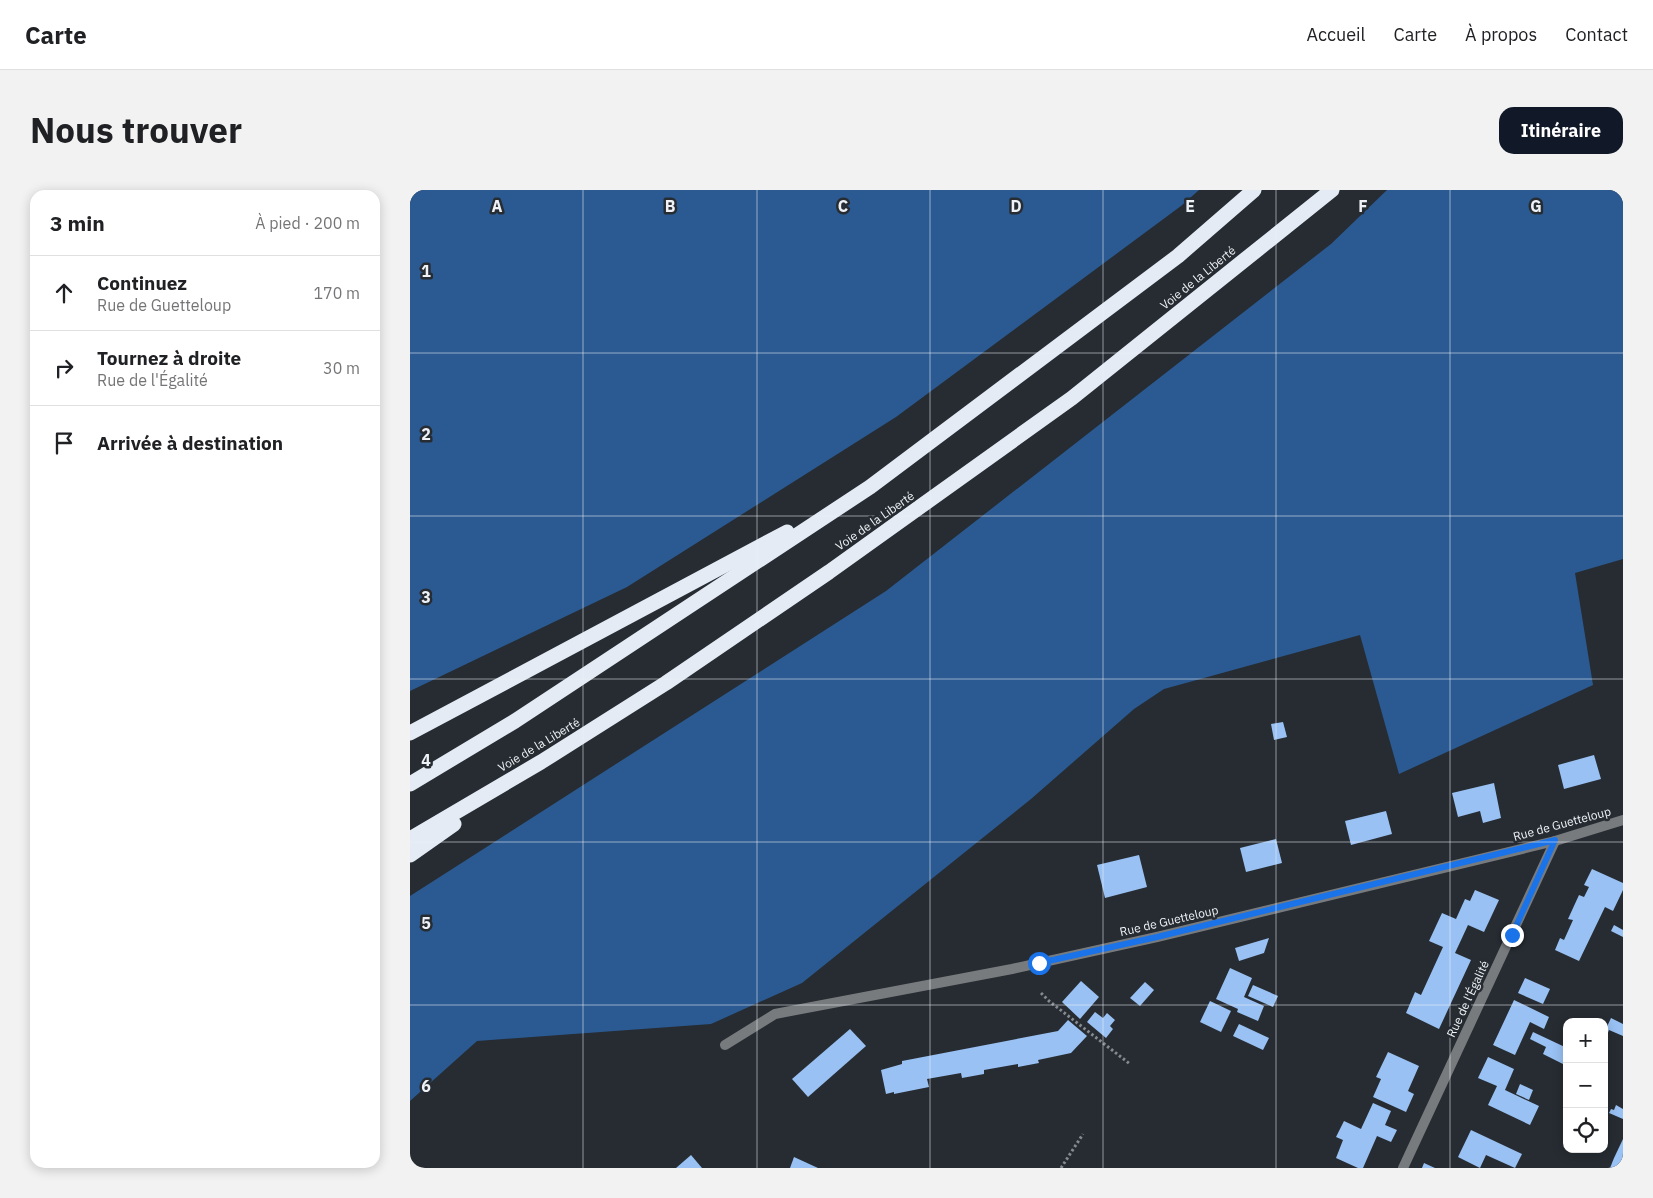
<!DOCTYPE html>
<html lang="fr">
<head>
<meta charset="utf-8">
<style>
  body { margin:0; font-family:"IBM Plex Sans",sans-serif; background:#f2f2f2; color:#202124 }
  .controls { position:absolute; right:15px; bottom:15px; display:grid; overflow:hidden; border-radius:10px; box-shadow:0 2px 12px #0003 }
  .controls button { width:45px; height:45px; display:grid; place-items:center; padding:0; border:0; border-bottom:1px solid #e0e0e0; background:#fff; color:#202124; font:25px sans-serif }
  .stop { position:absolute; width:15px; height:15px; margin:-11px; border:4px solid #1a73e8; border-radius:50%; background:#fff }
  .stop.end { background:#1a73e8; border-color:#fff; box-shadow:0 1px 5px #0008 }
  .list { margin:0; padding:0; list-style:none }
  h2 { display:flex; justify-content:space-between; align-items:center; height:65px; margin:0; padding:0 20px; font-size:21px }
  h2 small { font-size:16px; font-weight:400; color:#757577 }
  .list li { display:grid; grid-template-columns:32px 1fr auto; gap:15px; align-items:center; box-sizing:border-box; height:75px; padding:0 20px; border-top:1px solid #e0e0e0 }
  .list b { display:block; font-size:19px; white-space:nowrap }
  .list p { margin:0; font-size:16px; white-space:nowrap; color:#757577 }
  .list em { font-size:16px; font-style:normal; color:#757577 }
  .icon { flex:none; width:28px; height:28px; fill:none; stroke:currentColor; stroke-width:2; stroke-linecap:round; stroke-linejoin:round }
  .map { position:relative; flex:none; width:1213px; height:978px; overflow:hidden; border-radius:15px }
  header { display:flex; align-items:center; gap:30px; box-sizing:border-box; height:70px; padding:0 25px; background:#fff; border-bottom:1px solid #e0e0e0 }
  header strong { font-size:24px }
  nav { display:flex; gap:28px; margin-inline-start:auto; font-size:18px }
  .intro { display:flex; align-items:center; justify-content:space-between; box-sizing:border-box; height:120px; padding:0 30px }
  h1 { margin:0; font-size:35px }
  .button { padding:12px 22px; border-radius:15px; background:#111827; color:#fff; font-size:18px; font-weight:700 }
  main { display:flex; gap:30px; padding:0 30px }
  aside { flex:1; background:#fff; border-radius:15px; box-shadow:0 2px 12px #0003 }
  .map>svg:first-child { display:block }
  .forest { fill:#2b5a92 }
  .building { fill:#99c1f3 }
  .lines { fill:none; stroke-linecap:round; stroke-linejoin:round }
  .path { stroke:#858a90; stroke-width:3; stroke-dasharray:2.5 2.5; stroke-linecap:butt }
  .street { stroke:#787b7e; stroke-width:10 }
  .highway { stroke:#e4ebf4; stroke-width:15 }
  .route { stroke:#1a73e8; stroke-width:6 }
  .grid { fill:none; stroke:#eef2f7; stroke-width:1; stroke-opacity:0.55 }
  .labels { text-anchor:middle; stroke-width:5; stroke-linejoin:round; paint-order:stroke }
  .street-label { font-size:12px; fill:#eef2f7; stroke:#262c32 }
  .grid-label { font-size:16px; text-anchor:middle; font-weight:bold; fill:#eef2f7; stroke:#262c32; stroke-width:5; stroke-linejoin:round; paint-order:stroke }
</style>
</head>
<body>
<header>
<strong>Carte</strong>
<nav><a>Accueil</a><a>Carte</a><a>À propos</a><a>Contact</a></nav>
</header>
<div class="intro"><h1>Nous trouver</h1><a class="button">Itinéraire</a></div>
<main>
<aside>
<h2>3 min<small>À pied · 200 m</small></h2>
<ul class="list">
<li><svg class="icon" aria-label="ahead" viewBox="0 0 24 24"><path d="M12 20V5M6 11l6-6 6 6"/></svg><div><b>Continuez</b><p>Rue de Guetteloup</p></div><em>170 m</em></li>
<li><svg class="icon" aria-label="right" viewBox="0 0 24 24"><path d="M7 20v-9h11M14 6l5 5-5 5"/></svg><div><b>Tournez à droite</b><p>Rue de l'Égalité</p></div><em>30 m</em></li>
<li><svg class="icon" aria-label="arrive" viewBox="0 0 24 24"><path d="M6 21V4h12l-3 4 3 4H6"/></svg><div><b>Arrivée à destination</b></div></li>
</ul>
</aside>
<div class="map">
<svg width="1213" height="978" viewBox="0 0 1213 978">
  <rect width="100%" height="100%" fill="#262c32"/>
  <g class="forest">
    <polygon points="0,0 789,0 771,16 486,227 217,397 0,501"/>
    <polygon points="977,0 1213,0 1213,369 1165,383 1183,495 989,584 950,445 754,499 724,519 621,609 392,793 301,834 67,851 0,911 0,706 476,401 921,54"/>
  </g>
  <g class="building">
    <polygon points="873,532 877,547 864,550 861,534"/>
    <polygon points="1184,565 1191,589 1154,599 1148,575"/>
    <polygon points="1084,593 1091,628 1073,633 1070,621 1048,627 1042,603"/>
    <polygon points="976,621 982,644 941,655 935,631"/>
    <polygon points="866,649 872,673 836,682 830,658"/>
    <polygon points="729,665 737,697 695,708 687,675"/>
    <polygon points="1182,679 1213,693 1213,700 1203,721 1195,717 1169,771 1145,760 1150,748 1154,750 1163,730 1158,729 1169,705 1174,707 1179,697 1174,695"/>
    <polygon points="1065,700 1089,710 1074,742 1058,735 1052,748 1045,763 1061,770 1029,839 996,823 1005,802 1011,805 1033,757 1019,751 1032,723 1046,729 1055,709 1060,711"/>
    <polygon points="1204,735 1213,740 1213,747 1201,741"/>
    <polygon points="859,748 854,763 829,771 825,758"/>
    <polygon points="820,778 842,788 834,807 854,816 848,831 827,822 828,819 806,809"/>
    <polygon points="1115,788 1140,799 1133,814 1108,803"/>
    <polygon points="671,791 689,807 670,829 652,812"/>
    <polygon points="735,792 744,800 730,816 720,808"/>
    <polygon points="843,795 868,806 863,817 838,806"/>
    <polygon points="1104,810 1139,827 1134,839 1120,832 1105,865 1083,855"/>
    <polygon points="800,811 821,821 811,842 790,832"/>
    <polygon points="685,822 693,828 697,823 705,830 700,836 703,839 696,848 677,832"/>
    <polygon points="1201,828 1213,834 1213,846 1199,840 1197,845 1194,843"/>
    <polygon points="658,830 677,846 661,863 628,870 629,873 608,877 608,874 574,880 574,884 552,888 551,883 517,889 519,897 484,904 484,902 476,904 471,880 492,874 492,871 648,841"/>
    <polygon points="829,834 859,848 853,860 823,846"/>
    <polygon points="440,839 456,856 398,907 382,889"/>
    <polygon points="1123,842 1157,858 1157,876 1133,864 1136,857 1120,849"/>
    <polygon points="978,862 1009,876 998,901 1004,904 996,922 963,907 971,889 966,887"/>
    <polygon points="1078,867 1104,879 1095,900 1129,916 1120,935 1078,915 1087,896 1068,888"/>
    <polygon points="1110,894 1123,900 1119,910 1106,904"/>
    <polygon points="963,913 981,921 975,935 987,940 981,952 967,946 953,978 948,978 926,968 933,950 926,947 934,931 951,939"/>
    <polygon points="1206,915 1213,919 1213,929 1199,923 1201,919 1204,920"/>
    <polygon points="1061,940 1112,964 1105,978 1076,965 1070,978 1048,967"/>
    <polygon points="1213,949 1213,978 1200,978 1204,968"/>
    <polygon points="281,965 292,978 266,978"/>
    <polygon points="384,967 408,978 380,978"/>
    <polygon points="1014,973 1025,978 1012,978"/>
  </g>
  <g class="lines">
    <g class="path">
      <polyline points="631,803 639,811 720,874"/>
      <polyline points="651,978 673,944"/>
    </g>
    <g class="street">
      <polyline points="315,855 365,824 602,779 747,747 1145,651 1213,630"/>
      <polyline points="993,978 1145,651"/>
    </g>
    <g class="highway">
      <polyline points="0,543 377,342"/>
      <polyline points="0,594 105,531 460,297 768,66 844,0"/>
      <polyline points="0,649 131,572 256,493 419,382 662,208 922,0"/>
      <polyline points="0,665 44,634"/>
    </g>
  </g>
  <g class="lines">
    <polyline class="route" points="629,773 747,747 1145,650 1102,745"/>
  </g>
  <path class="grid" d="M173 0V978M347 0V978M520 0V978M693 0V978M866 0V978M1040 0V978M0 163H1213M0 326H1213M0 489H1213M0 652H1213M0 815H1213"/>
  <g class="labels">
    <g class="street-label">
      <text transform="translate(788 88) rotate(-39)" y="4">Voie de la Liberté</text>
      <text transform="translate(465 331) rotate(-35)" y="4">Voie de la Liberté</text>
      <text transform="translate(129 555) rotate(-31)" y="4">Voie de la Liberté</text>
      <text transform="translate(1152 634) rotate(-15)" y="4">Rue de Guetteloup</text>
      <text transform="translate(759 731) rotate(-13)" y="4">Rue de Guetteloup</text>
      <text transform="translate(1058 809) rotate(-65)" y="4">Rue de l'Égalité</text>
    </g>
  </g>
  <g class="grid-label">
    <text x="87" y="22">A</text>
    <text x="260" y="22">B</text>
    <text x="433" y="22">C</text>
    <text x="606" y="22">D</text>
    <text x="780" y="22">E</text>
    <text x="953" y="22">F</text>
    <text x="1126" y="22">G</text>
    <text x="16" y="87">1</text>
    <text x="16" y="250">2</text>
    <text x="16" y="413">3</text>
    <text x="16" y="576">4</text>
    <text x="16" y="739">5</text>
    <text x="16" y="902">6</text>
  </g>
</svg>
<div class="controls">
<button>+</button>
<button>−</button>
<button><svg class="icon" aria-label="locate" viewBox="0 0 24 24"><circle cx="12" cy="12" r="6"/><path d="M12 2v4M12 18v4M2 12h4M18 12h4"/></svg></button>
</div>
<div class="stop" style="left:629px;top:773px"></div>
<div class="stop end" style="left:1102px;top:745px"></div>
</div>
</main>
</body>
</html>
